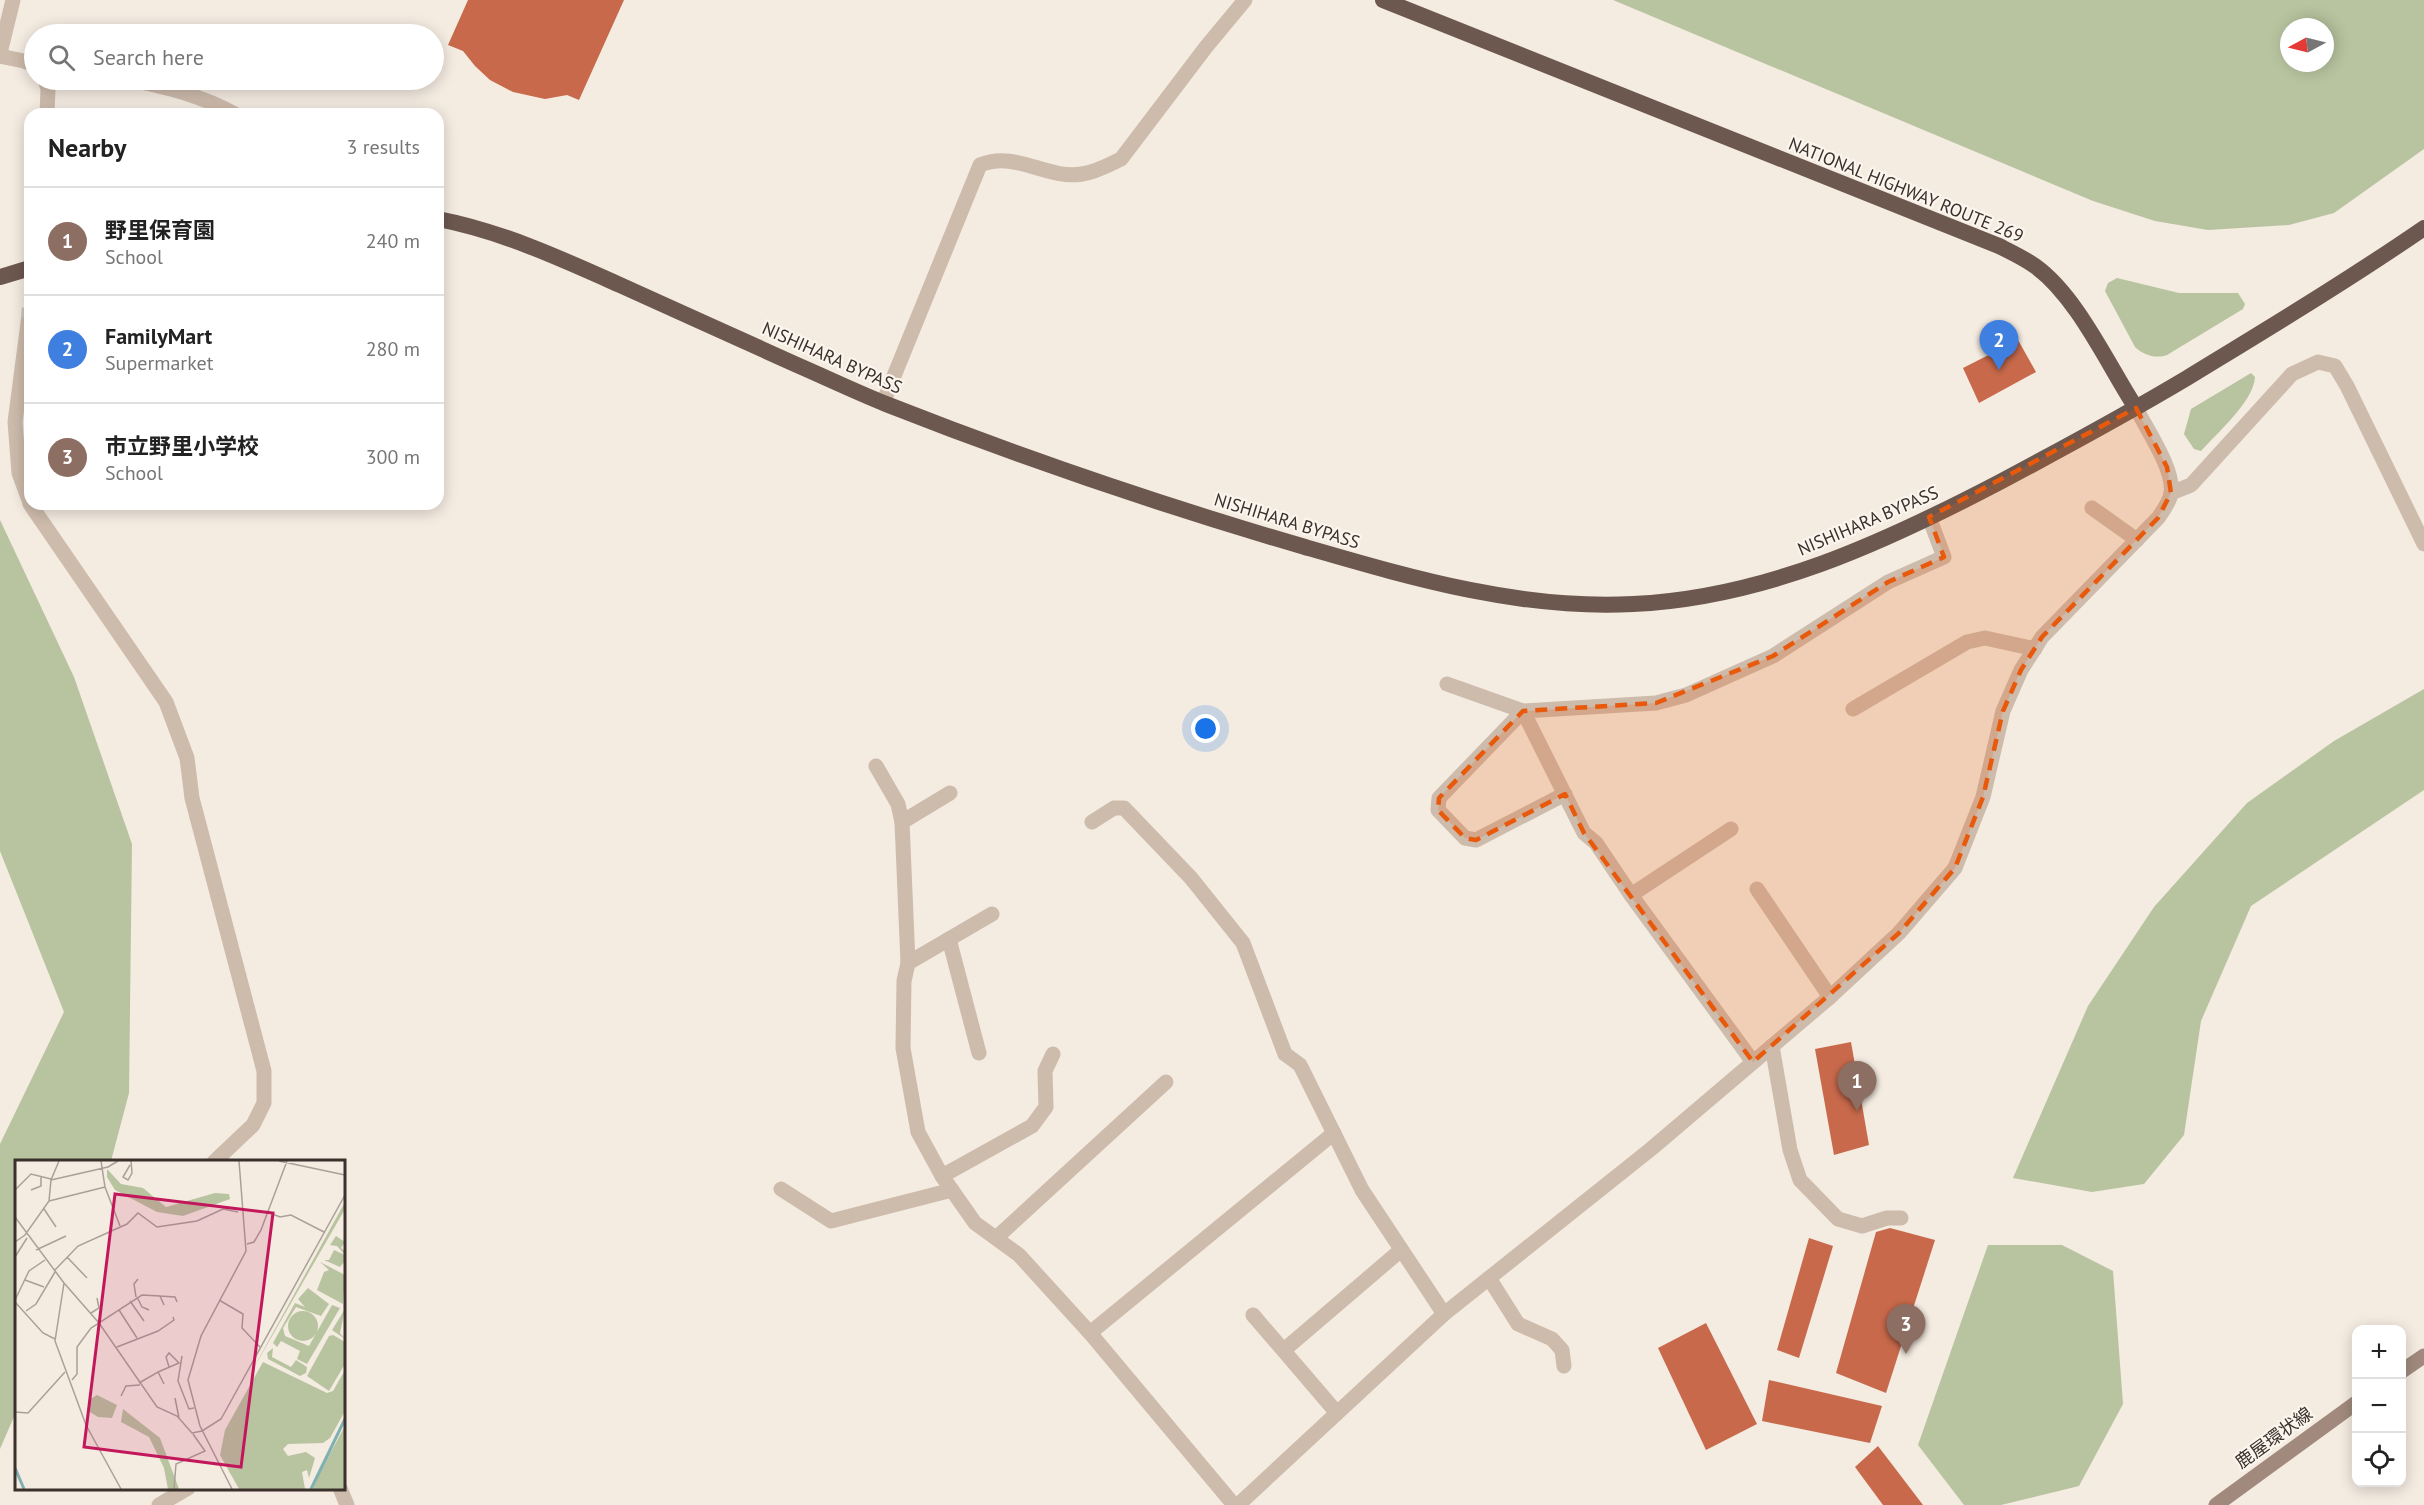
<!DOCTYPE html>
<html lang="en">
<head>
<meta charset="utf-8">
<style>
  body { margin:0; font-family:"PT Sans","Noto Sans JP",sans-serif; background:#f6f6f6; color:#222 }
  .controls { position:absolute; right:18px; bottom:18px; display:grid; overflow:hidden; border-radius:12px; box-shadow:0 3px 15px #0003 }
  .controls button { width:54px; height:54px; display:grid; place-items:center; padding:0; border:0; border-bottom:2px solid #e0e0e0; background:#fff; color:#222; font:30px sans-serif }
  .compass { position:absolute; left:2280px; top:18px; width:54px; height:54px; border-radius:50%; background:#fff; box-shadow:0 3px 15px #0003; rotate:263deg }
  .you { position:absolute; left:1206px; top:729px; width:21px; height:21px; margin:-15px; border:4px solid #fff; border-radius:50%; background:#1a73e8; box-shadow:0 0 0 9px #1a73e833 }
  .badge { display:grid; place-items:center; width:39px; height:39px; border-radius:50%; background:#1f5a5e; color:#fff; font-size:20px; font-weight:700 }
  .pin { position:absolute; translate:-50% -50px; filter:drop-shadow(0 2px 3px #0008) }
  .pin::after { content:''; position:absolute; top:32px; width:21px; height:18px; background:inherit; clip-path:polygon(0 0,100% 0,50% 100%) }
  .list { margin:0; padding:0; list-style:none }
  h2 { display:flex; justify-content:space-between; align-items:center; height:78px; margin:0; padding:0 24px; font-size:26px }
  h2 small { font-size:20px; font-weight:400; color:#767676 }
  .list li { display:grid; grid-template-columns:39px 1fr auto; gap:18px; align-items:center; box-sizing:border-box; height:108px; padding:0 24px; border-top:2px solid #e0e0e0 }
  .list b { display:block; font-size:22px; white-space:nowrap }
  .list p { margin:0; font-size:20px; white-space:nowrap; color:#767676 }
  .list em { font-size:20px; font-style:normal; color:#767676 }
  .icon { flex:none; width:33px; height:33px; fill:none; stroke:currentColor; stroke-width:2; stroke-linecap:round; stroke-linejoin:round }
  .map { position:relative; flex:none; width:2424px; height:1505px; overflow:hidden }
  .search { position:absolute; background:#fff; box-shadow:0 3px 15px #0003; left:24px; top:24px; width:420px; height:66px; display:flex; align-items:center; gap:15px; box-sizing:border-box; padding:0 21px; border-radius:33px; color:#767676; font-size:22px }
  .panel { position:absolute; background:#fff; box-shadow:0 3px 15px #0003; left:24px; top:108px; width:420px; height:402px; border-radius:18px }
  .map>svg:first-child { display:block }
  .green { fill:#b8c4a0; fill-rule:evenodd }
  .building { fill:#c8694b }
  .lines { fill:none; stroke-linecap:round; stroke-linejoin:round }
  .minor-tunnel { stroke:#cfc6bd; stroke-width:15; stroke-dasharray:15 8; stroke-linecap:butt }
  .minor { stroke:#cdbbac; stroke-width:15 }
  .tertiary { stroke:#cdbbac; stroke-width:15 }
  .secondary { stroke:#a18a7d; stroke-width:15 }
  .trunk { stroke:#6c584f; stroke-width:16 }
  .marked { fill:#e8590c; fill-opacity:0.2; stroke:#e8590c; stroke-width:4.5; stroke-dasharray:12 8; stroke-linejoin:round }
  .labels { text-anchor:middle; stroke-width:4.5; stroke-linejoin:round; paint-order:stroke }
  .street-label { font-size:18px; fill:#3b302b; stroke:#fbf5ee }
  .inset-river { fill:none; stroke:#7fb0b2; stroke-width:3 }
  .inset-road { fill:none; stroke:#aaa098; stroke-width:1.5 }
  .view { fill:#c2185b; fill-opacity:0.15; stroke:#c2185b; stroke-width:3 }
  .inset-edge { fill:none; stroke:#3b302b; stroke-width:3 }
</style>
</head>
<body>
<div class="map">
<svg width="2424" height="1505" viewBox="0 0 2424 1505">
  <rect width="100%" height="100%" fill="#f4ebe1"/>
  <g class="green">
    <path d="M1613 0H2424V149L2334 213 2289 225 2208 230 2155 221 2093 201ZM2289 27H2325V63H2289Z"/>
    <path d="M2117 278 2179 293H2238L2245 304 2243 309 2167 355C2156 359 2143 355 2135 347L2105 291 2108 283Z"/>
    <path d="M2251 373 2255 377C2254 401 2217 433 2201 451L2194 449 2184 434 2191 409Z"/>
    <polygon points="0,520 74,677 132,844 129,1093 111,1161 16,1162 16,1412 0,1449 0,1144 64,1012 0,851"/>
    <polygon points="2424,689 2424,790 2251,906 2201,1021 2184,1135 2144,1184 2092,1192 2013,1178 2088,1006 2154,907 2247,803 2334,741"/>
    <polygon points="1988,1245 2062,1245 2113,1271 2123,1404 2079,1486 2001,1505 1964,1505 1918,1445"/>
  </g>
  <g class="building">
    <polygon points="468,0 624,0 579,100 567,95 545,99 513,92 490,80 475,66 463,51 448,45"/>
    <polygon points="2018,340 2036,372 1979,403 1963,368"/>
    <polygon points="1851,1042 1869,1145 1834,1155 1815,1049"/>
    <polygon points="1890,1228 1935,1240 1886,1393 1836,1373 1876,1232"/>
    <polygon points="1809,1238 1833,1246 1799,1358 1777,1350"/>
    <polygon points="1706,1323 1757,1424 1706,1450 1658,1348"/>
    <polygon points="1769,1380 1882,1406 1870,1443 1762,1421"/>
    <polygon points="1878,1446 1923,1505 1883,1505 1855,1467"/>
  </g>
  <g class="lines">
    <polyline class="minor-tunnel" points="28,323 30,300"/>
    <g class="minor">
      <polyline points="0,53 13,0"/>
      <polyline points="0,56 24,61 34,65"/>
      <polyline points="45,80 48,89 47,114"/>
      <path d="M130 80C167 87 202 96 235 114"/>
      <polyline points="28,323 15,422 19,473 30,503"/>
      <path d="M883 403 980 165C1016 150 1047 180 1082 174 1096 172 1108 165 1121 159L1206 47 1245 0"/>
      <polyline points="2171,493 2191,485 2292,374 2318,362 2335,366 2347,386 2424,544"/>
      <polyline points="30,504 166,702 187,758 192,798 264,1071 264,1103 253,1125 214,1162"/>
      <polyline points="2092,508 2137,540"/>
      <polyline points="1447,684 1523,711 1656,703 1686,695 1773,656 1888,582 1944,557 1929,517"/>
      <polyline points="1853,709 1967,642 1985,638 2035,649"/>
      <polyline points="876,766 898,804 902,822"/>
      <polyline points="1565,794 1476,840 1465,838 1438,810 1439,798 1523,711 1584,833 1596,843 1631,895"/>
      <polyline points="1092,822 1114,808 1124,808 1191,878 1243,943 1285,1054 1300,1065 1362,1190 1444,1314"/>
      <polyline points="1731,829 1631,895 1753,1062"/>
      <polyline points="1757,889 1830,997"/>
      <polyline points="992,914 908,963 904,981 903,1048 918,1132 942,1176 975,1223 1019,1255 1090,1333 1234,1505"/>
      <polyline points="949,939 979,1053"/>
      <polyline points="908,963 902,822 950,793"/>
      <polyline points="1772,1046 1790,1150 1800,1180 1838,1219 1862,1226 1887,1218 1901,1218"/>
      <polyline points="942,1176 1032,1126 1046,1107 1045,1071 1053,1054"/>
      <polyline points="781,1189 831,1221 952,1190"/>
      <polyline points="996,1238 1166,1082"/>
      <polyline points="1489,1278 1518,1324 1552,1339 1562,1350 1564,1366"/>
      <polyline points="1253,1315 1337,1413"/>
      <polyline points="1090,1333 1334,1133"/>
      <polyline points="1284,1350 1401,1250"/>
      <polyline points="340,1488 347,1505"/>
      <polyline points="159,1505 188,1488"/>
    </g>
    <path class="tertiary" d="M1238 1505 1444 1314 1651 1149 1830 997 1899 933 1955 868 1983 797 2003 711 2021 670 2042 637 2158 518C2163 511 2169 503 2171 494 2175 470 2147 430 2136 408"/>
    <g class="secondary">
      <polyline points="2402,1371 2424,1356"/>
      <polyline points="2216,1505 2356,1403"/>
    </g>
    <g class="trunk">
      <path d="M1383 0 1999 246C2011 252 2024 258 2035 266 2077 296 2108 365 2136 408"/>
      <path d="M438 219C501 231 562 259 620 285 679 312 738 338 797 365 827 378 856 392 886 404 1023 458 1164 506 1305 547 1412 578 1520 610 1633 604 1764 598 1883 543 1998 483 2062 449 2125 415 2187 378 2267 329 2347 281 2424 228"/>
      <polyline points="0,277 30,268"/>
    </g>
  </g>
  <path class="marked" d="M2136 408 2167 467 2171 493 2158 518 2042 637 2021 670 2003 711 1983 797 1955 868 1899 933 1753 1062 1584 833 1565 794 1476 840 1465 838 1438 810 1439 798 1523 711 1656 703 1773 656 1888 582 1944 557 1929 517Z"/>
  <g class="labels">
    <g class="street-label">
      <text transform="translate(1906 190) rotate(22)" y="6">NATIONAL HIGHWAY ROUTE 269</text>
      <text transform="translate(832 358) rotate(24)" y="6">NISHIHARA BYPASS</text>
      <text transform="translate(1287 521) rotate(17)" y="6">NISHIHARA BYPASS</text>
      <text transform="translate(1868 521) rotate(-23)" y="6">NISHIHARA BYPASS</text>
      <text transform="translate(2274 1438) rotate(-36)" y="6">鹿屋環状線</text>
    </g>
  </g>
  <g transform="translate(15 1160)">
    <rect width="330" height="330" fill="#f4ebe1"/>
    <path d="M92 9 106 24 128 28 151 47 200 33 214 34 215 39 168 56 142 52 100 30 92 17ZM330 42V49L237 211ZM321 76 330 82 326 88 330 91V101L325 107 309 100H314L319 90 330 95 322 86 315 85ZM305 102 330 115 328 144 302 130 309 112 314 110ZM293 128 314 144 306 156 281 147 268 168 270 176 294 186 317 145 325 148 292 204 282 199 285 191 266 181 262 187 258 183 280 143 290 147 283 139ZM330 149 325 173 330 179 317 170ZM273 166a15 15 0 1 1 30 0a15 15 0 1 1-30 0ZM318 175 330 182V204L314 231 292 216 314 176ZM258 188 257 197 276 207 281 200 292 207 291 213 285 216 253 199 252 193ZM248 202 312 233 318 231 330 210V251L315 278 308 283 273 284 268 289 273 296 291 292 300 298 294 318 292 310 287 312 290 329H224L205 295 210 270ZM82 235 102 245 97 258 83 257 75 252 74 240ZM108 249 145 278 164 329H153L149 308 134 277 106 262ZM330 266V329H298L301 319Z" fill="#b8c4a0"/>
    <path class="inset-river" d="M0 308 9 329M296 329 330 259"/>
    <path class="inset-road" d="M86 1 90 27 105 66M264 1 330 15M115 5 108 17 113 20 117 13 116 1M36 20 93 7 103 1M0 30 16 14 36 19M16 30 26 26V17M34 41 90 27M29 49 41 67M252 52 265 57 276 55 309 72M0 57 49 123 40 181 71 265 106 329M0 82 10 75 34 41 36 20 44 1M232 84 239 82 246 70 272 1M21 90 51 76M0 97 12 78M52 97 72 118M39 111 63 86 112 64 123 53 142 67 182 61 208 49 223 52M10 120 29 127M49 123 84 163 142 247 162 256 177 273 187 271M145 136 160 137 162 142M121 137 119 124 123 119M122 137 127 147 134 150M0 140 14 111 30 100M204 140 228 154 227 168 245 187M115 141 129 161M0 142 28 173 40 179M104 150 122 178M11 151 21 144 40 112M76 153 84 148 82 138M102 187 143 171 159 160 158 157M167 196 163 221 174 249 179 248M143 212 164 203 154 193 151 197 154 207M57 220 62 214V187L76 168 127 135 145 136 149 145M124 223 143 212 149 224M106 236 111 226 125 225M160 238 164 258M0 252 13 253 50 212M187 271 206 259 330 35M159 329 161 304 190 291 178 274M217 329 185 266 173 220 186 176 231 91 224 1"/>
    <path class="view" d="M100 34 258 53 226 307 69 287Z"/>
    <rect width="330" height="330" class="inset-edge"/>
  </g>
</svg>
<div class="controls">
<button>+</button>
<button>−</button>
<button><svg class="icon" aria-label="locate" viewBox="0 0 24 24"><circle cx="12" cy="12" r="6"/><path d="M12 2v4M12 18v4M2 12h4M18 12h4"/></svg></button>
</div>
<svg class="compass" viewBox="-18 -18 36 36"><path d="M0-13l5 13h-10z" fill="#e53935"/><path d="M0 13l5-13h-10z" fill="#767676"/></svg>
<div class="you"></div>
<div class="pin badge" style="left:1857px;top:1111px;background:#8d6e63">1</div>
<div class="pin badge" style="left:1999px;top:370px;background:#3f7fe0">2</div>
<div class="pin badge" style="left:1906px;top:1354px;background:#8d6e63">3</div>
<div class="search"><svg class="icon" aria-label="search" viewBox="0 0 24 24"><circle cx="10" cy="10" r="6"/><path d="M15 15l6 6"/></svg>Search here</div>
<section class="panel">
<h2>Nearby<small>3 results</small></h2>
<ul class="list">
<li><span class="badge" style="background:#8d6e63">1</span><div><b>野里保育園</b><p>School</p></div><em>240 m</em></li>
<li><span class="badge" style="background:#3f7fe0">2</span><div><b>FamilyMart</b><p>Supermarket</p></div><em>280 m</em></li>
<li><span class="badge" style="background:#8d6e63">3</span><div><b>市立野里小学校</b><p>School</p></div><em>300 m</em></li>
</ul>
</section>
</div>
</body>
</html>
